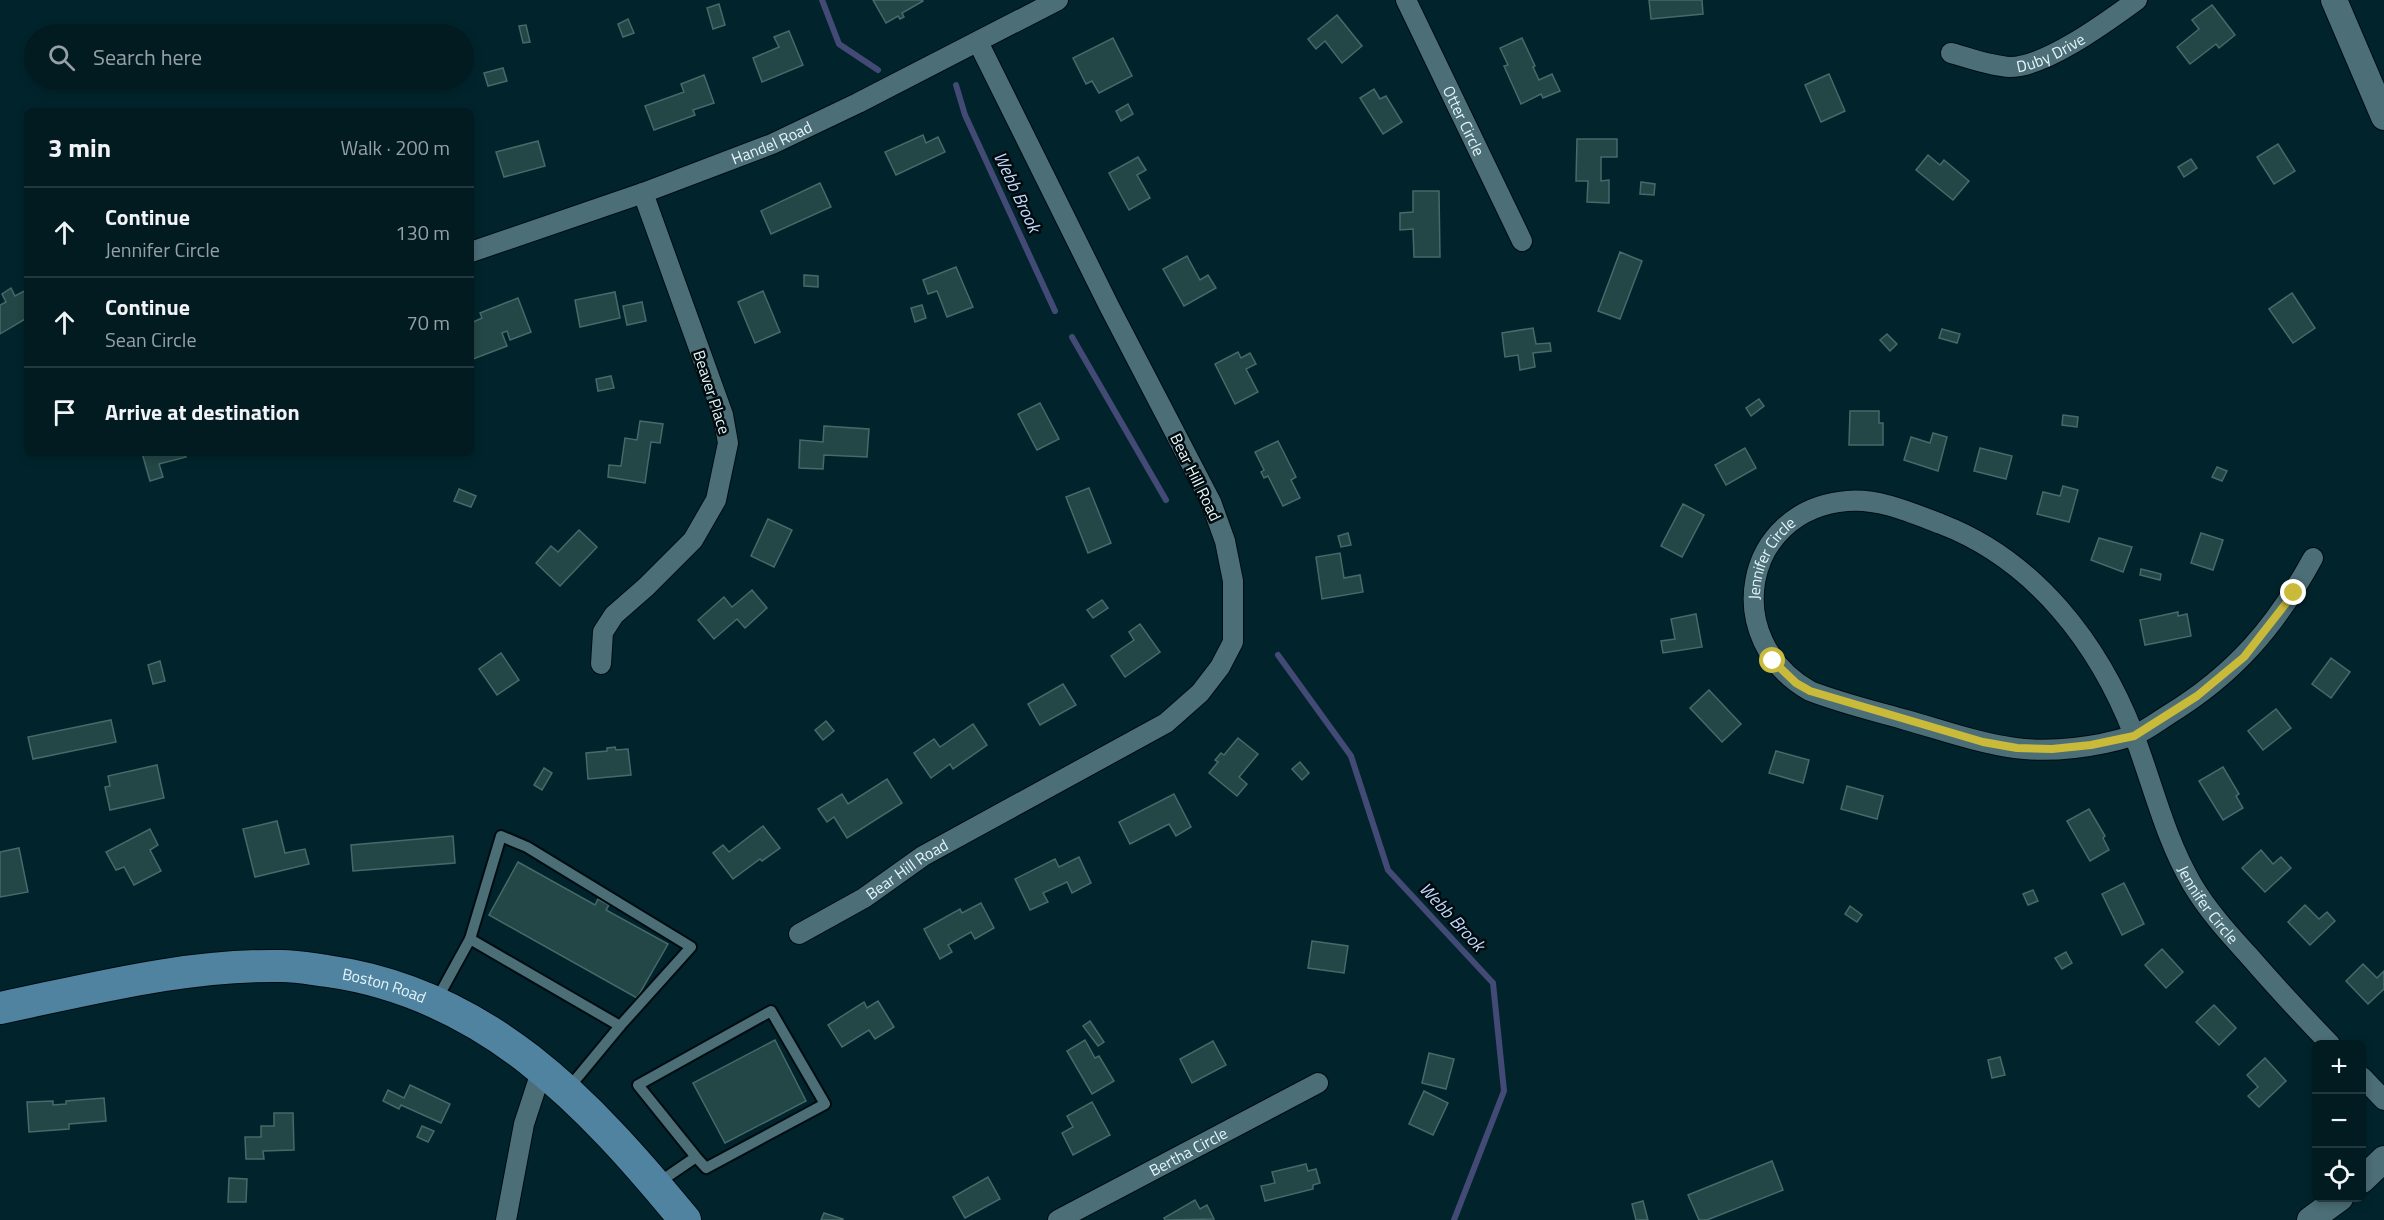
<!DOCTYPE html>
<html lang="en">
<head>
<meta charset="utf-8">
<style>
  body { margin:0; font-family:"Titillium Web",sans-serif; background:#0f282e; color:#f1f3f6 }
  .controls { position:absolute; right:18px; bottom:18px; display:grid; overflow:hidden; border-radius:9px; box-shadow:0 3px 9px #0003 }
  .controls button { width:54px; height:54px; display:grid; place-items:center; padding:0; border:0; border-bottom:2px solid #23393f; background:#011b21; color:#f1f3f6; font:30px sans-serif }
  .stop { position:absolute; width:18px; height:18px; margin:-14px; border:4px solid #caba3a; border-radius:50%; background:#fff }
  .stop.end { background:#caba3a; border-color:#fff; box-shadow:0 2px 6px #0008 }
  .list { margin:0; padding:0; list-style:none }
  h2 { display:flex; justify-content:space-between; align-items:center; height:78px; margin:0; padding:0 24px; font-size:26px }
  h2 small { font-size:20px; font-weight:400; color:#96a1a5 }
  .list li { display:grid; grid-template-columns:39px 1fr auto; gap:18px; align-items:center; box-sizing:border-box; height:90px; padding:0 24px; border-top:2px solid #23393f }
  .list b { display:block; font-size:22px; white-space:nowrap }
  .list p { margin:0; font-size:20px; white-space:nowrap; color:#96a1a5 }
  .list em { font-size:20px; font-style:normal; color:#96a1a5 }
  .icon { flex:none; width:33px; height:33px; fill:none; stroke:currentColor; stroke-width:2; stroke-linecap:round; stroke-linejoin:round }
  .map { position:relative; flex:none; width:2384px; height:1220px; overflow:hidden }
  .search { position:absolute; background:#011b21; box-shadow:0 3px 9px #0003; left:24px; top:24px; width:450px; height:66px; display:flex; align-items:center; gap:15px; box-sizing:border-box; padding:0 21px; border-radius:33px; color:#96a1a5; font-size:22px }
  .panel { position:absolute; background:#011b21; box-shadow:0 3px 9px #0003; left:24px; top:108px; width:450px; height:348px; border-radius:9px }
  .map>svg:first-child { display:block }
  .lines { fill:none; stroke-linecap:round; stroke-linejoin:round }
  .stream { stroke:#444a76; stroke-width:6 }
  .building { fill:#234746; stroke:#466a69; stroke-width:1.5 }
  .service-casing { stroke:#000c12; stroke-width:14 }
  .minor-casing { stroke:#000c12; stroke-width:22 }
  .tertiary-casing { stroke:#000c12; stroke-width:28 }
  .primary-casing { stroke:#000c12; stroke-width:34 }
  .service { stroke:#4c6e77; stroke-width:10 }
  .minor { stroke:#4c6e77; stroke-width:20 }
  .tertiary { stroke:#4c6e77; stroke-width:26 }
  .primary { stroke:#4f83a0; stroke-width:32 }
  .route { stroke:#caba3a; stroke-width:8 }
  .labels { text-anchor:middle; stroke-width:5; stroke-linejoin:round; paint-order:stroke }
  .street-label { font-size:16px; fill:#e3f5fa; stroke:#010b0e }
  .water-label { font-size:18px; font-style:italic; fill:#c1d7fd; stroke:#010b0e }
</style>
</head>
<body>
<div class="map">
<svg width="2384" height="1220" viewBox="0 0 2384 1220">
  <rect width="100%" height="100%" fill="#01242c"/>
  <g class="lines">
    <g class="stream">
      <polyline points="822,0 839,44 878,70"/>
      <polyline points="956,85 965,115 1055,311"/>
      <polyline points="1072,337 1166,500"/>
      <polyline points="1278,655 1351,756 1388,870 1493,983 1504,1091 1454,1220"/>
    </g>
  </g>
  <g class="building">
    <polygon points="873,0 922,0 923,1 902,13 904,17 900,19 898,16 886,23"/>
    <polygon points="1649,0 1702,0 1703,14 1651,19"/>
    <polygon points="719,4 725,25 713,29 707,8"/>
    <polygon points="2212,5 2235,35 2219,48 2216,44 2190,64 2177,47 2199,29 2192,20"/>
    <polygon points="1337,15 1362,46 1342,63 1325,41 1316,49 1308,39"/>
    <polygon points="628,19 634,33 623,37 618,24"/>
    <polygon points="526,25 530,42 523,43 519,26"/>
    <polygon points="789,31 803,65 762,82 753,58 779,47 774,37"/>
    <polygon points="1113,38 1132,76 1099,93 1092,81 1086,84 1073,58"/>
    <polygon points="1522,38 1535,66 1533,67 1539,80 1552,74 1560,91 1543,98 1541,94 1521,104 1504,66 1508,65 1500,48"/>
    <polygon points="503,68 507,81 488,86 484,73"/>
    <polygon points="1829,74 1845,111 1821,122 1805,85"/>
    <polygon points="704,75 714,103 693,110 695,115 654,130 645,106 684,92 681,84"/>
    <polygon points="1374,89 1380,99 1386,96 1402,122 1383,134 1360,98"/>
    <polygon points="1128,104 1133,114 1121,121 1116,111"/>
    <polygon points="923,135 926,143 938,137 945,152 896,175 885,152"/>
    <polygon points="1577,139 1617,139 1617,157 1601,157 1601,181 1609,180 1609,203 1587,202 1588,181 1576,181"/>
    <polygon points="538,141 545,166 504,177 496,152"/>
    <polygon points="2278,144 2295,171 2274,184 2257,157"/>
    <polygon points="1928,155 1940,165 1944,160 1969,181 1953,200 1916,170"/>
    <polygon points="1138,157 1146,170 1137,175 1150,198 1129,210 1109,173"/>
    <polygon points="2191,159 2197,168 2184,177 2178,167"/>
    <polygon points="1641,182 1655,184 1654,195 1640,194"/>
    <polygon points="820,183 831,207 771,234 761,211"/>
    <polygon points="1413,191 1439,191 1440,257 1414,257 1413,229 1400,230 1400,213 1413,212"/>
    <polygon points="1620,252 1642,261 1620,319 1598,311"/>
    <polygon points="1187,256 1200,280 1208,275 1216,288 1184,306 1163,269"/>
    <polygon points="956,267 973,307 947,317 937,291 928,294 923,280"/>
    <polygon points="804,275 818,276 818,287 804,286"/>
    <polygon points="11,288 15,296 26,290 27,293 27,310 25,311 27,318 0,334 0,305 6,302 2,294"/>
    <polygon points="763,291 780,332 755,343 738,302"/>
    <polygon points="615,292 620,318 580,327 575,300"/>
    <polygon points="2292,293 2315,328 2293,343 2269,309"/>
    <polygon points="518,298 531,332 510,340 507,331 502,333 507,346 473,359 471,354 471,323 482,318 480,313"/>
    <polygon points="642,302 646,321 627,325 623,306"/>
    <polygon points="922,305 926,318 915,322 911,308"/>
    <polygon points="1533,328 1536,344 1550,343 1551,351 1533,353 1535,367 1520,370 1518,355 1505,357 1502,333"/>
    <polygon points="1942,329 1960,334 1957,343 1939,338"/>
    <polygon points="1887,334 1897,344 1890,351 1880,340"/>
    <polygon points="1238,352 1241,358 1250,353 1256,364 1246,369 1258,392 1235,404 1215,364"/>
    <polygon points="611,376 614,388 598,391 596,379"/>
    <polygon points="1759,399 1764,406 1751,416 1746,408"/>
    <polygon points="1040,403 1059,439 1037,450 1018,414"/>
    <polygon points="1850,411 1879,411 1879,423 1883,423 1883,445 1849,445"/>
    <polygon points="2063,415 2078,417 2077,427 2062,425"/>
    <polygon points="640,421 663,424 660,443 651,442 645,483 608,477 609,465 621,466 625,438 637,440"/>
    <polygon points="824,426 869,429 867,457 824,455 823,469 799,468 800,440 823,442"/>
    <polygon points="1933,433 1947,437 1938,471 1904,460 1911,437 1930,443"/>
    <polygon points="1278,441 1296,477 1291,480 1300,498 1283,506 1268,476 1264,478 1261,472 1264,470 1255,452"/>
    <polygon points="1745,448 1756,468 1726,485 1715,465"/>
    <polygon points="1980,448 2012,456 2006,479 1974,471"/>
    <polygon points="142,453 185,453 186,457 159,464 163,477 150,481"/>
    <polygon points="2217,467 2227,471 2222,481 2212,477"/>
    <polygon points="2063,486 2078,490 2069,522 2037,514 2043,492 2060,496"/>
    <polygon points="1089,488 1111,543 1088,553 1066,497"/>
    <polygon points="459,489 476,496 471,507 454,501"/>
    <polygon points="1683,504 1704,515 1682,557 1661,546"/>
    <polygon points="768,519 792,530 774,567 751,556"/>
    <polygon points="579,530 597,547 560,586 536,563 551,546 558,552"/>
    <polygon points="1348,533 1351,545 1341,547 1338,536"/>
    <polygon points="2201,533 2223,540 2213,570 2191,563"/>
    <polygon points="2099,538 2132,547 2123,572 2091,560"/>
    <polygon points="1340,553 1344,578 1360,575 1363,592 1322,599 1316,557"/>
    <polygon points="2141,569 2161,574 2160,580 2140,575"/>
    <polygon points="752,590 767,608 745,628 737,619 714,639 698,620 724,597 732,607"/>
    <polygon points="1102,600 1108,608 1093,618 1087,610"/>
    <polygon points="2178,612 2178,616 2187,614 2191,636 2145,645 2140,620"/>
    <polygon points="1696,614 1702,647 1663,653 1661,641 1675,639 1671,619"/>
    <polygon points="1140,624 1160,652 1125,677 1111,656 1134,640 1129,632"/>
    <polygon points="501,653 519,680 497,695 479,669"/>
    <polygon points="2331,658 2350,672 2331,698 2312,684"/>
    <polygon points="160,661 165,681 153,684 148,665"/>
    <polygon points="1063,684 1076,705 1040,725 1028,704"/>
    <polygon points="1709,690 1741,724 1722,742 1690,708"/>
    <polygon points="2276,709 2291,728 2263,750 2248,731"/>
    <polygon points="111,720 116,742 33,759 28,737"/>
    <polygon points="826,721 834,731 823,740 815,730"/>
    <polygon points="973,724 987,745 953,769 950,764 931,778 914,753 934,739 940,747"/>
    <polygon points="1238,738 1258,754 1239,777 1247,784 1237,796 1209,773 1218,762 1215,760 1221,753 1224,755"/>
    <polygon points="615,747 616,750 628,749 631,775 588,779 586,753 607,751 607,748"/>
    <polygon points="1776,751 1809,760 1803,783 1769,773"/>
    <polygon points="1300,762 1309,773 1302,780 1292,769"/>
    <polygon points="157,765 164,798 110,810 105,787 110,786 108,776"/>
    <polygon points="2223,767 2239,794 2236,796 2243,808 2223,820 2199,781"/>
    <polygon points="544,768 552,773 542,790 534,785"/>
    <polygon points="887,779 902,803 847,838 834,817 827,822 818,809 842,794 848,804"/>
    <polygon points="1847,786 1883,796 1877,819 1841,809"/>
    <polygon points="1174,794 1191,827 1176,836 1169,824 1130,844 1119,822"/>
    <polygon points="2089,809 2105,836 2103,838 2109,850 2090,861 2067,821"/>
    <polygon points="277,821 285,853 305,849 309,864 255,877 243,829"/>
    <polygon points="763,826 780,848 762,861 760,859 733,879 713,853 723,845 729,852"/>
    <polygon points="150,829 158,845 150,850 161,871 134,885 124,867 116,870 106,852"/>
    <polygon points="453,836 455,863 353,871 351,845"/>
    <polygon points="19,848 28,892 0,897 0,852"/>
    <polygon points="2261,850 2273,864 2281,857 2291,868 2265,892 2242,868"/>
    <polygon points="1079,857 1091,883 1072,893 1067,882 1043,893 1048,902 1030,910 1015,879 1055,859 1059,867"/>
    <polygon points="518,862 595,905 598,899 609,905 606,910 668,944 637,998 489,915"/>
    <polygon points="2124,883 2144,924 2122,935 2102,894"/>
    <polygon points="2033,890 2038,901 2028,905 2023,894"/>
    <polygon points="981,903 994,928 975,939 971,932 948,945 952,952 940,959 924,929 960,909 962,913"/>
    <polygon points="2305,905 2319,919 2327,912 2335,921 2310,945 2288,922"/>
    <polygon points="1850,906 1862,915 1857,922 1845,914"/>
    <polygon points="1312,941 1348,946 1344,973 1308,968"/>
    <polygon points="2162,949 2183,972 2166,988 2145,965"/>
    <polygon points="2066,952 2072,963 2062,969 2055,958"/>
    <polygon points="2363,964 2377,978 2384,971 2384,989 2368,1004 2346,981"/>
    <polygon points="878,1001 894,1027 875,1039 869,1030 842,1047 828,1025 864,1002 867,1008"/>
    <polygon points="2214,1005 2236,1028 2219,1045 2196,1022"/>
    <polygon points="1090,1021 1104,1042 1098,1046 1083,1026"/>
    <polygon points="775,1040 806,1101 725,1143 693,1083"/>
    <polygon points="1085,1040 1095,1058 1099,1056 1114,1081 1092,1094 1067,1051"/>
    <polygon points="1213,1041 1226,1065 1192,1083 1180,1059"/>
    <polygon points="1429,1053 1454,1059 1446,1089 1422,1083"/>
    <polygon points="2000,1057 2005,1075 1992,1078 1988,1060"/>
    <polygon points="2265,1058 2286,1081 2259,1107 2248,1096 2258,1087 2247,1075"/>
    <polygon points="410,1085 450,1104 441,1123 401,1105 399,1109 383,1101 388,1090 404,1098"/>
    <polygon points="1424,1091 1448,1103 1433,1135 1409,1124"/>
    <polygon points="104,1098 106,1121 69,1124 69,1129 29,1132 27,1102 53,1101 53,1105 66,1104 66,1101"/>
    <polygon points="1092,1102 1110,1135 1073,1155 1062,1133 1073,1127 1067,1116"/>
    <polygon points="274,1113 293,1113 294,1150 263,1151 264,1159 246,1159 245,1137 261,1137 261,1126 274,1126"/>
    <polygon points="422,1126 434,1131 428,1142 417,1137"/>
    <polygon points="1772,1161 1783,1190 1707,1220 1699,1220 1688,1195"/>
    <polygon points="1306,1164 1308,1171 1316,1169 1320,1183 1313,1185 1313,1189 1265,1201 1261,1186 1275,1183 1272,1172"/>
    <polygon points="988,1177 1000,1199 965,1218 953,1197"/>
    <polygon points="229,1178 247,1179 246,1202 228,1202"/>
    <polygon points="1195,1200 1200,1209 1207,1205 1214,1219 1165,1220 1164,1218"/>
    <polygon points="1643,1201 1648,1220 1636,1220 1632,1204"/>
    <polygon points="824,1213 843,1219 842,1220 821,1220"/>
  </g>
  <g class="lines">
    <g class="service-casing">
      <g id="service">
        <polyline points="470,939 501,836 527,847 691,947 620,1026"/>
        <polyline points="436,1001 470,939 620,1026 567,1090"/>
        <polyline points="658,1183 696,1157 638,1085 771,1011 825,1104 706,1168 696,1157"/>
      </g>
    </g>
    <g class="minor-casing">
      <g id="minor">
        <path id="s1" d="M1406 0 1522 241"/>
        <path id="s2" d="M1951 53C1970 58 1990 66 2010 67 2046 67 2108 21 2137 0"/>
        <path id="s3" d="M471 252 643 193 772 144 858 103 1058 0"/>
        <path id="s4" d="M2313 558C2276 626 2235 674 2168 715 2157 722 2144 732 2132 736 2097 747 2052 753 2015 748 1978 743 1942 730 1906 720 1874 711 1841 703 1810 691 1720 640 1742 510 1847 501 1879 498 1912 513 1941 524 2035 560 2099 644 2134 735 2153 785 2165 838 2192 884 2208 911 2229 934 2250 957 2276 987 2303 1016 2330 1044"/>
        <polyline points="601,664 603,632 614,615 646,587 693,540 716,500 728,443 723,415 643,193"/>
        <path id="s5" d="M799 934 864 898 923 856 1166 723 1200 693 1220 667 1233 642V581L1225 541 1211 502 1109 306 978 42"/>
        <polyline points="2362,1077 2384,1100"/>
        <polyline points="506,1220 524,1124 542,1069"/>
        <path id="s6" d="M1058 1220 1318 1083"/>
      </g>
    </g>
    <g class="tertiary-casing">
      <g id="tertiary">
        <polyline points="2334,0 2384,117"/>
        <polyline points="2362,1180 2384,1159"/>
        <polyline points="2310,1220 2340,1198"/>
      </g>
    </g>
    <g class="primary-casing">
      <g id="primary">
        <path id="s7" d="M0 1008C92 989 187 964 282 966 297 966 312 969 327 971 486 993 588 1102 685 1220"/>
      </g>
    </g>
    <use href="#service" class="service"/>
    <use href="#minor" class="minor"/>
    <use href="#tertiary" class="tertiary"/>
    <use href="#primary" class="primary"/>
  </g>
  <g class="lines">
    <polyline class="route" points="1773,661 1796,683 1810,691 1983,742 2017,748 2052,749 2091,745 2134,736 2197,696 2244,657 2294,593"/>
  </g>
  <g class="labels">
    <g class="street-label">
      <text dy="6" stroke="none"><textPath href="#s2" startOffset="104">Duby Drive</textPath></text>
      <text dy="6" stroke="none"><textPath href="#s1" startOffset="134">Otter Circle</textPath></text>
      <text dy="6" stroke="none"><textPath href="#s3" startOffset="320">Handel Road</textPath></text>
      <text transform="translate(712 392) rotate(72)" y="6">Beaver Place</text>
      <text transform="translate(1196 477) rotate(64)" y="6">Bear Hill Road</text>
      <text dy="6" stroke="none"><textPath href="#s4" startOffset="748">Jennifer Circle</textPath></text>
      <text dy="6" stroke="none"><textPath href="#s5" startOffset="126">Bear Hill Road</textPath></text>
      <text dy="6" stroke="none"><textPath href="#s4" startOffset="1430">Jennifer Circle</textPath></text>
      <text dy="6" stroke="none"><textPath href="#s7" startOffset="390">Boston Road</textPath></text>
      <text dy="6" stroke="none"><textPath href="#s6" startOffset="147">Bertha Circle</textPath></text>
    </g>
    <g class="water-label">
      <text transform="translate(1017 192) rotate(65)" y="6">Webb Brook</text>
      <text transform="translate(1452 917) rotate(47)" y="6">Webb Brook</text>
    </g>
  </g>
</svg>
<div class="controls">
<button>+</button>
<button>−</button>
<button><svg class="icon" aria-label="locate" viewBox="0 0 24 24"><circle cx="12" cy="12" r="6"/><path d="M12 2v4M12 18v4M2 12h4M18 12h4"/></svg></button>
</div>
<div class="stop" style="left:1773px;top:661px"></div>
<div class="stop end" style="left:2294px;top:593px"></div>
<div class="search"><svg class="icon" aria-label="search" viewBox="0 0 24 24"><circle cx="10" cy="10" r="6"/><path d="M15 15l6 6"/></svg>Search here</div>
<section class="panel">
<h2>3 min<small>Walk · 200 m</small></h2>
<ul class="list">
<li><svg class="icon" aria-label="ahead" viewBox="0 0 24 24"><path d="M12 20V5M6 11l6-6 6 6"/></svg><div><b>Continue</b><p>Jennifer Circle</p></div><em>130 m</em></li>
<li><svg class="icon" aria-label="ahead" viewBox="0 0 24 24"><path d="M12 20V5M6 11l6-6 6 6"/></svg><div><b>Continue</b><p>Sean Circle</p></div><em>70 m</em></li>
<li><svg class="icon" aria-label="arrive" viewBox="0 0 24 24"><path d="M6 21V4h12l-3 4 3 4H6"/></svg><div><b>Arrive at destination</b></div></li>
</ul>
</section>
</div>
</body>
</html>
